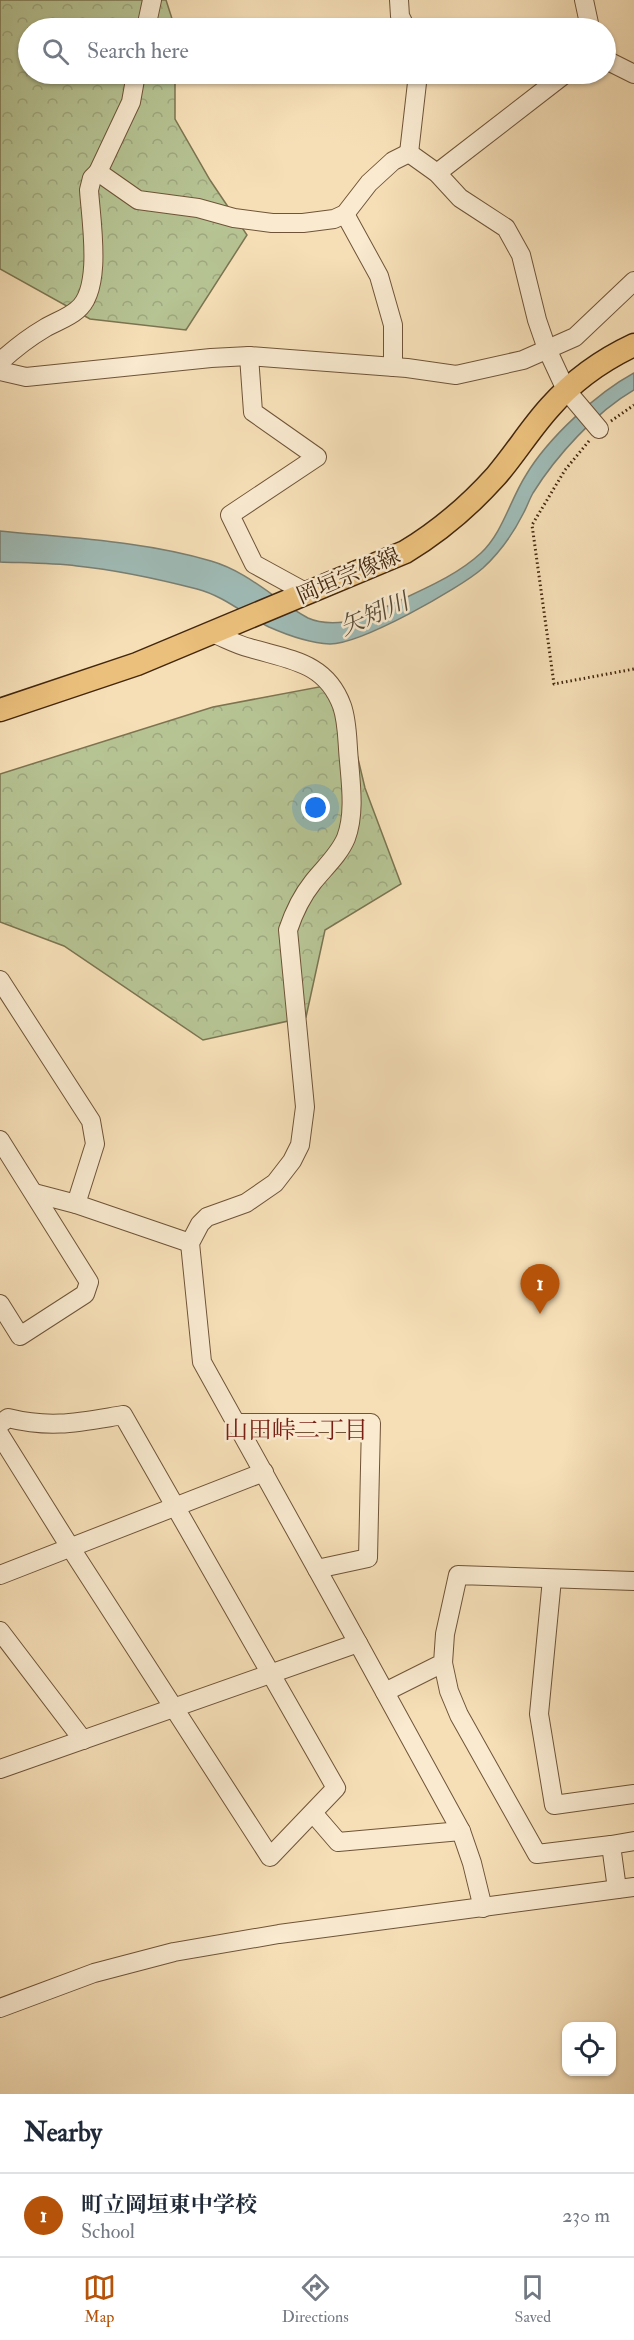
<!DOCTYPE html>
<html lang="en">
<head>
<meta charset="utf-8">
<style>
  body { margin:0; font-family:"IM FELL Double Pica","Noto Serif JP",serif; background:#f6f6f7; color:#1f2937 }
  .controls { position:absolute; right:18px; bottom:18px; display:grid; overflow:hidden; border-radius:12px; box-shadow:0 2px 4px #0004 }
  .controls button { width:54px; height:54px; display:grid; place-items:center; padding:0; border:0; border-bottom:2px solid #e0e1e3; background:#fff; color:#1f2937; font:30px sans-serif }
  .you { position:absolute; left:316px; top:808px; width:21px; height:21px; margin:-15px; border:4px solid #fff; border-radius:50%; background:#1a73e8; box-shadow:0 0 0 9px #1a73e833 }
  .badge { display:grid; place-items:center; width:39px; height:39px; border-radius:50%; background:#b45309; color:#fff; font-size:20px; font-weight:700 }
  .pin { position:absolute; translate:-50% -50px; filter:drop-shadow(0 2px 3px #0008) }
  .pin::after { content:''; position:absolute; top:32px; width:21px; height:18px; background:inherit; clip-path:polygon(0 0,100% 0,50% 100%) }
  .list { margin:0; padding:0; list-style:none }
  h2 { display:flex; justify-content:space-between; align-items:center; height:78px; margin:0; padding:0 24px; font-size:26px }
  h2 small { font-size:20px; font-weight:400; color:#747a83 }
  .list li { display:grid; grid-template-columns:39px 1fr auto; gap:18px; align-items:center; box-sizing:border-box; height:84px; padding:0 24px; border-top:2px solid #e0e1e3 }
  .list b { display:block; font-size:22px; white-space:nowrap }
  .list p { margin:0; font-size:20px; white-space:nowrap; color:#747a83 }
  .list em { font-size:20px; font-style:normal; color:#747a83 }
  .icon { flex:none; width:33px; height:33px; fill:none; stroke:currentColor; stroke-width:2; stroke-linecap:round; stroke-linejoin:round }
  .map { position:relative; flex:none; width:634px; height:2094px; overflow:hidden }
  .search { position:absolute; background:#fff; box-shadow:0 2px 4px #0004; left:18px; right:18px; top:18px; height:66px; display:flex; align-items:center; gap:15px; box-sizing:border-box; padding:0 21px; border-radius:33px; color:#747a83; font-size:22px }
  .sheet { height:162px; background:#fff }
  nav { display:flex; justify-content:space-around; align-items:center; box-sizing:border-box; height:84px; border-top:2px solid #e0e1e3; background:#fff; font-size:16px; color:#747a83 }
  nav a { display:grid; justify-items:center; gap:3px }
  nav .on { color:#b45309 }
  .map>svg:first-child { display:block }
  .forest { fill:url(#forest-crowns); stroke:#7c7450; stroke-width:1.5 }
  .water { fill:#9fbbb6; stroke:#7a7f72; stroke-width:1.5 }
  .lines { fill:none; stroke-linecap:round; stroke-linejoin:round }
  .minor-casing { stroke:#6f5438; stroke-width:20 }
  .major-casing { stroke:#42260d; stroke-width:25 }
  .path { stroke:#42260d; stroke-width:3; stroke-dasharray:1.5 3; stroke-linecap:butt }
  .minor { stroke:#f9ead0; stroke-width:18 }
  .major { stroke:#ebc07c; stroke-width:22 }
  .labels { text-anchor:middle; stroke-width:5; stroke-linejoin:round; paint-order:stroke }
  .street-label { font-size:22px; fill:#42260d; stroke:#f9ead0 }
  .water-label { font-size:24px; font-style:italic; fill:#594b37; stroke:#f9ead0 }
  .neighbourhood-label { font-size:24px; fill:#7a1f14; stroke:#f9ead0 }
</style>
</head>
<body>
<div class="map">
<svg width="634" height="2094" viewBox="0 0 634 2094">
  <defs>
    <pattern id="forest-crowns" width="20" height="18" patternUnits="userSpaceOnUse" patternTransform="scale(1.5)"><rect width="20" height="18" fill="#b6c393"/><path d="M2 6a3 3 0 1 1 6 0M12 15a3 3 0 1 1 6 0" fill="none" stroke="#9ea77e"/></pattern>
  </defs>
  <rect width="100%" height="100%" fill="#f6dfb7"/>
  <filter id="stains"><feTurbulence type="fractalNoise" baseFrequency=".00333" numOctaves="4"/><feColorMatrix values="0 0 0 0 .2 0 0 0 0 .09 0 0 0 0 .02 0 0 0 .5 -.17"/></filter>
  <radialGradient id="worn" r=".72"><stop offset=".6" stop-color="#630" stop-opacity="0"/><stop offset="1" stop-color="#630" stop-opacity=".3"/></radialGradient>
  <g class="forest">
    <polygon points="0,0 166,0 175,28 28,28 28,74 175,74 175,119 210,180 247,235 186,330 90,319 0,269"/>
    <polygon points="340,683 365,788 401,884 325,930 306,1017 203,1040 64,946 0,922 0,774 213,707"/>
  </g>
  <path class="water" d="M634 373V390C596 412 556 456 533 493 529 500 527 507 523 514 513 534 499 553 483 568 459 589 361 644 330 644 310 643 287 635 269 627 245 615 224 596 197 589 158 579 117 570 77 566 52 563 26 563 0 562V531C70 538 143 541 211 561 249 572 275 600 308 618 323 625 342 623 357 620 369 617 380 610 390 605 421 590 455 577 481 553 503 532 510 500 526 475 548 438 597 393 634 373Z"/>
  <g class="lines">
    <g class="minor-casing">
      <g id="minor">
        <polyline points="399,0 400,16 406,28"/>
        <polyline points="584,0 590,28"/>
        <polyline points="146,28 152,0"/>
        <polyline points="606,60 634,74"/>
        <polyline points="409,153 437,173 460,198 506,228 521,255 537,320 547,349 566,390 599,429"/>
        <polyline points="409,153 418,74"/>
        <polyline points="98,172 138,200 198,208 234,218 272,223 303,223 334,219 345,214 369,183 393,161 409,153"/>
        <polyline points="437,173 565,74"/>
        <polyline points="345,214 379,276 393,325 393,367"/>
        <polyline points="249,356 253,412 317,457 230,515 254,564 307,593"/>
        <path d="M0 362C14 349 28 338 45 328 55 322 68 318 77 310 103 290 91 221 89 190L92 178 98 172 131 102 136 74"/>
        <polyline points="0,371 26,377 211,358 249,356 407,368 456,375 523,360 575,337 634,281"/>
        <polyline points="0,980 91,1121 95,1144 76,1204"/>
        <polyline points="0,1140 89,1282 85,1294 20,1336 0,1304"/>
        <polyline points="34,1193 76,1204 190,1243"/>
        <polyline points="235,1423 371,1423 368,1558 317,1569"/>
        <path d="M0 1424 8 1418C52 1429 80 1422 123 1415L336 1788 270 1857 70 1547 0 1435"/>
        <polyline points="0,1575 264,1472"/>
        <polyline points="552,1579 539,1714 554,1805 634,1794"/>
        <polyline points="0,1631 83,1740"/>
        <polyline points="358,1643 461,1831 472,1863 483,1908"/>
        <polyline points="443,1663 449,1691 459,1715 537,1854 611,1845"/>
        <polyline points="385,1692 443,1663 445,1634 458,1575 634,1581"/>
        <path d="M0 1769 358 1643 202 1362 190 1243 200 1224 207 1217 246 1203 275 1183 292 1161 300 1145 305 1107 288 930C294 912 301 897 313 882 324 868 339 855 346 838 355 814 351 785 349 761 347 743 348 723 342 706 326 662 290 660 250 648 237 645 225 638 212 633"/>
        <polyline points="313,1813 338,1842 461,1831"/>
        <polyline points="617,1889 611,1845 634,1841"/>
        <polyline points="0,2008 94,1973 174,1952 279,1934 634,1887"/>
      </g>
    </g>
    <g class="major-casing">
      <path id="major" d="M0 710 137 664 405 552C440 531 469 506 496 476 515 454 530 429 550 407 573 381 602 360 634 345"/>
    </g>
    <g class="path">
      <polyline points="611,421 634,405"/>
      <polyline points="589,441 565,470 532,525 554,684 634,669"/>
    </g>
    <use href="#minor" class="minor"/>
    <use href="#major" class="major"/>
  </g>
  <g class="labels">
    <g class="street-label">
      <text transform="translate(348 575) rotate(-23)" y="8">岡垣宗像線</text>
    </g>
    <g class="water-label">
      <text transform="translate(374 614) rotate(-23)" y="8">矢矧川</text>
    </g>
    <g class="neighbourhood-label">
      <text x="296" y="1438">山田峠二丁目</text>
    </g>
  </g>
  <rect width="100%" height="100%" filter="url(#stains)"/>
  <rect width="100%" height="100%" fill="url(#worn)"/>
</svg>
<div class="controls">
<button><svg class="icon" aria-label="locate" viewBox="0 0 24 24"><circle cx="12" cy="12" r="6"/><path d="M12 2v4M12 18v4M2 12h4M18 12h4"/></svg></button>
</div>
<div class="you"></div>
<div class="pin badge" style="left:540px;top:1314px">1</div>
<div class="search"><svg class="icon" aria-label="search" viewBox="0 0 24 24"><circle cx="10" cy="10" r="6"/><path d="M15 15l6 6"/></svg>Search here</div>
</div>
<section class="sheet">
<h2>Nearby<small></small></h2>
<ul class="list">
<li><span class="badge">1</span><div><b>町立岡垣東中学校</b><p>School</p></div><em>230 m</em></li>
</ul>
</section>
<nav>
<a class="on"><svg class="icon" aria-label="map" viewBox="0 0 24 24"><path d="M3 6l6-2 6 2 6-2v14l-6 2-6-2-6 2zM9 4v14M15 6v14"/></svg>Map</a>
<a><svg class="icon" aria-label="directions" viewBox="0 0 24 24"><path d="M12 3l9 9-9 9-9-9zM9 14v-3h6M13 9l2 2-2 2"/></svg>Directions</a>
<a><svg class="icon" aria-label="saved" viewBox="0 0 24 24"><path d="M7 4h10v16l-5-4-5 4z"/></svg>Saved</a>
</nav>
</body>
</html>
